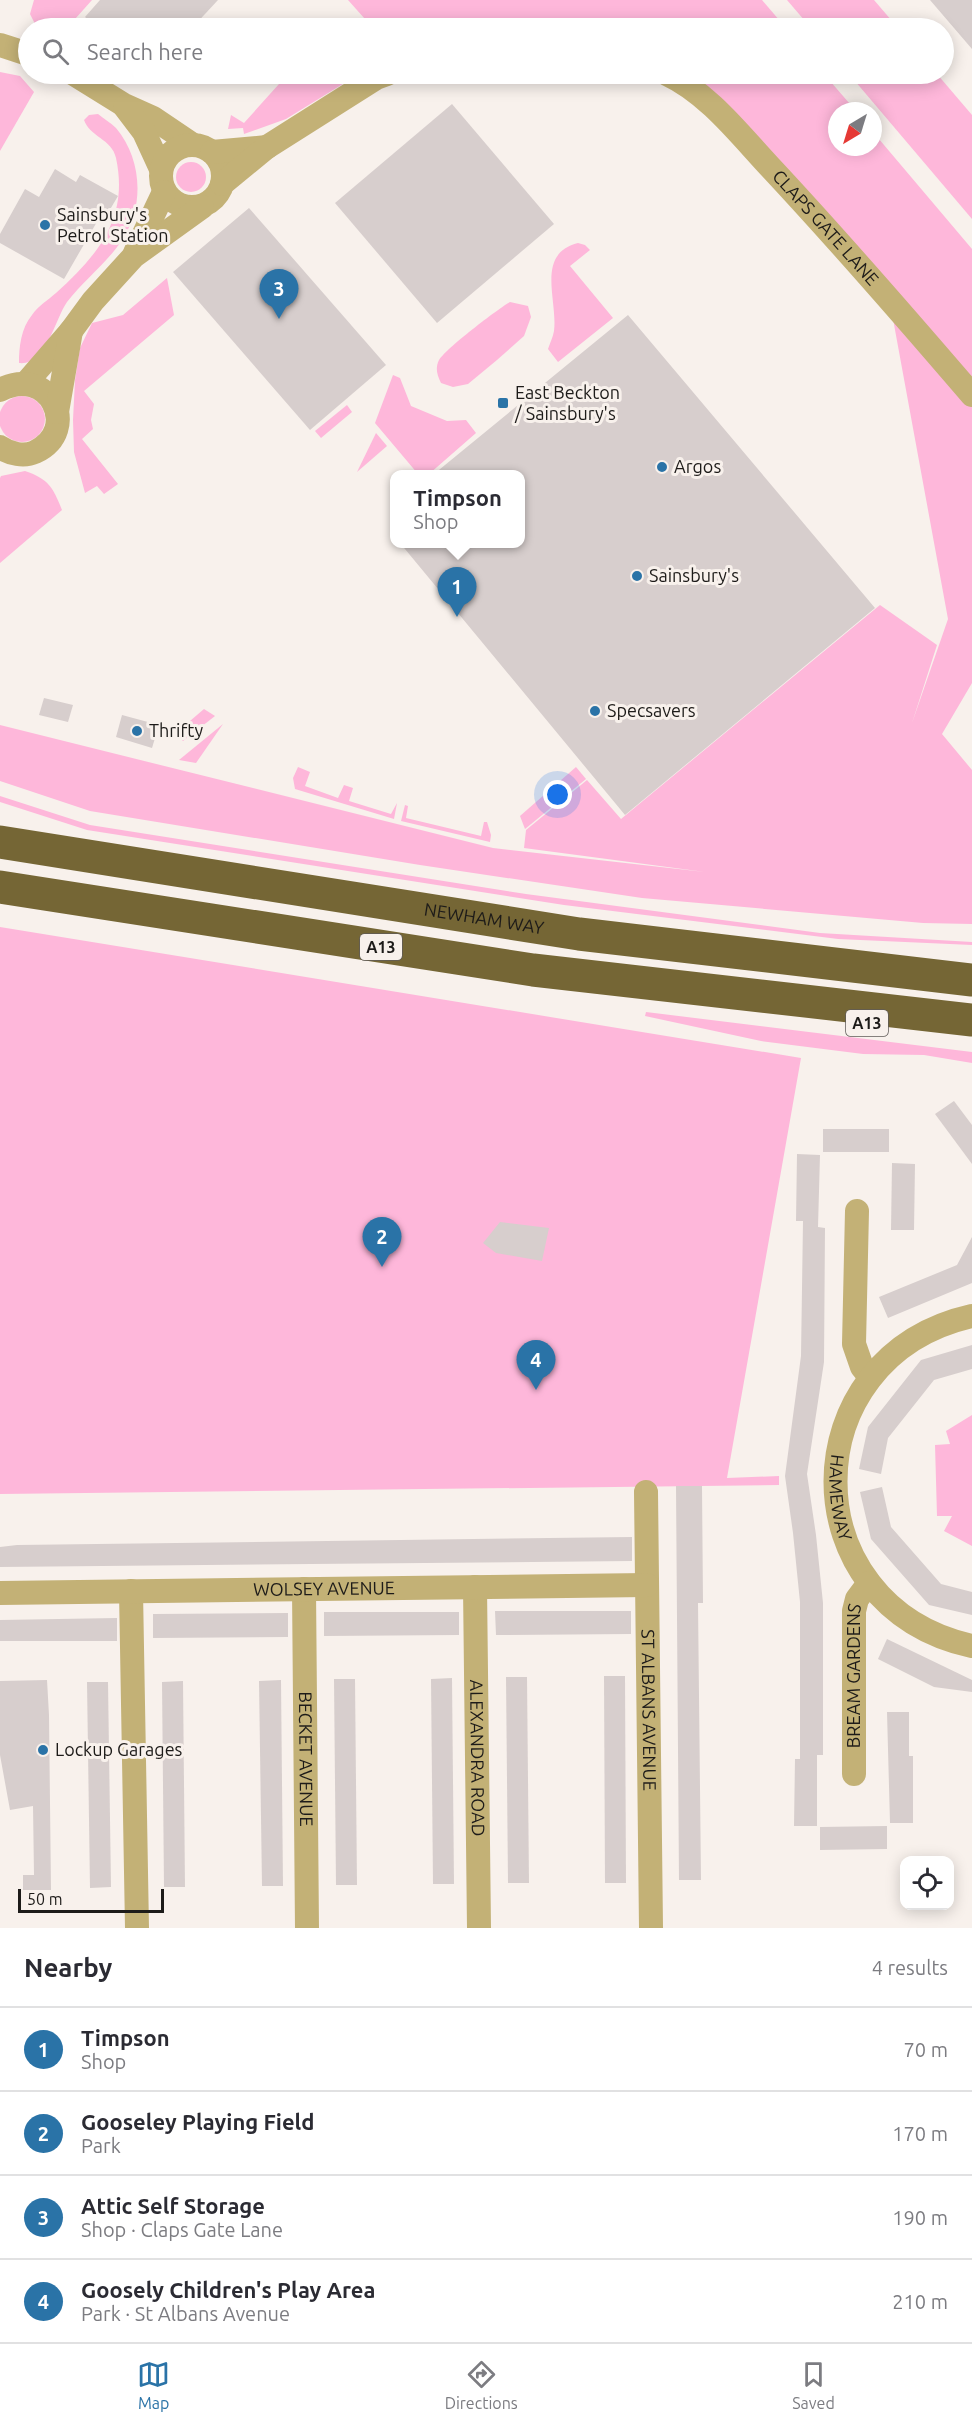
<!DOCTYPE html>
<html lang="en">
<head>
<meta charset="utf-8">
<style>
  body { margin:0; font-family:Ubuntu,sans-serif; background:#f7f7f7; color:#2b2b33 }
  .controls { position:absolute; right:18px; bottom:18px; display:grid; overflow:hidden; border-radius:12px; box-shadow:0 3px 15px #0003 }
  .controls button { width:54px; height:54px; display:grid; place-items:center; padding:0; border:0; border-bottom:2px solid #e1e1e2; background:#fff; color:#2b2b33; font:30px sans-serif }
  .compass { position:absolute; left:828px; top:102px; width:54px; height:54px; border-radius:50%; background:#fff; box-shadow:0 3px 15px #0003; rotate:218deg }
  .scale { position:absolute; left:18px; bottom:15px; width:146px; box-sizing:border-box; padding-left:6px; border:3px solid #1d1b19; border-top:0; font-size:16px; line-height:21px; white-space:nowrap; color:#1d1b19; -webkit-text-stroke:4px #f8f1ec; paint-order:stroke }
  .you { position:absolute; left:558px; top:795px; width:21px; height:21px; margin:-15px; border:4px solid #fff; border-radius:50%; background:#1a73e8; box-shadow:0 0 0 9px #1a73e833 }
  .badge { display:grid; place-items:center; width:39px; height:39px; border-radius:50%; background:#2a73a7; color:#fff; font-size:20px; font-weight:700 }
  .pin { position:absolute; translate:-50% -50px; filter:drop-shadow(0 2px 3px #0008) }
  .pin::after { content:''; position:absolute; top:32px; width:21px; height:18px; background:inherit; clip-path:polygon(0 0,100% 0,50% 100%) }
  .popup { position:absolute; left:390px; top:470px; width:135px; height:78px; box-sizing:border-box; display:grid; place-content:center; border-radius:12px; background:#fff; filter:drop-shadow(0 2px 4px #0005); font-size:20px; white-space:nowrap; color:#7c7c81 }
  .popup b { font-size:22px; color:#2b2b33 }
  .popup::after { content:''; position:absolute; left:50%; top:100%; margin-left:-12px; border:12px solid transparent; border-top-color:#fff }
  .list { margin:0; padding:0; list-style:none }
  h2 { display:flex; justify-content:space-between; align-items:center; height:78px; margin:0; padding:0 24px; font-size:26px }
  h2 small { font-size:20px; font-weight:400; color:#7c7c81 }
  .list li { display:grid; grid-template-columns:39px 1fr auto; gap:18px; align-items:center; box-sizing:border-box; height:84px; padding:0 24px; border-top:2px solid #e1e1e2 }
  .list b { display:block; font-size:22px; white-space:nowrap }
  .list p { margin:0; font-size:20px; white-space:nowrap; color:#7c7c81 }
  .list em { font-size:20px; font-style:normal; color:#7c7c81 }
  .icon { flex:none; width:33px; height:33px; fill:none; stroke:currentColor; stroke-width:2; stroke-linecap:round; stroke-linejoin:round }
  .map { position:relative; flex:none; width:972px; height:1928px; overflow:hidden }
  .search { position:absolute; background:#fff; box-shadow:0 3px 15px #0003; left:18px; right:18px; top:18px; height:66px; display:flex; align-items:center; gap:15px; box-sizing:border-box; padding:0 21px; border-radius:33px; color:#7c7c81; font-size:22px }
  .sheet { height:414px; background:#fff }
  nav { display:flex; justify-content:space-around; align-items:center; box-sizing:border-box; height:84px; border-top:2px solid #e1e1e2; background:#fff; font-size:16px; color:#7c7c81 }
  nav a { display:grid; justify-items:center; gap:3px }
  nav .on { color:#2a73a7 }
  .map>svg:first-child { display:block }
  .green { fill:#feb7da }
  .building { fill:#d7cecd }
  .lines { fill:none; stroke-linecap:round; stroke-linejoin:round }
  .minor { stroke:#c3b176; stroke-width:24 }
  .highway { stroke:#756635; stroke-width:33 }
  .poi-dot { fill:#2a73a7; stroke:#f8f1ec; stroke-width:2 }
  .labels { text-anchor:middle; stroke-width:6; stroke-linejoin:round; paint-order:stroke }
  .shield { fill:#f8f1ec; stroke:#5f5b58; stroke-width:1.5 }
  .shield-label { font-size:16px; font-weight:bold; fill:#1d1b19 }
  .poi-label { font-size:18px; fill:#1d1b19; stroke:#f8f1ec; text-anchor:start }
  .street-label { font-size:18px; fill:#1d1b19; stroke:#f8f1ec }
</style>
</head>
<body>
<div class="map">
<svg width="972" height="1928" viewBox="0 0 972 1928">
  <rect width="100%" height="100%" fill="#f8f1ec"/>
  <g class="green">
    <polygon points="34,0 92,0 67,28 37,28 30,14"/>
    <polygon points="348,0 762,0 786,28 373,28"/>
    <polygon points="787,0 874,0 898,28 811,28"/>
    <polygon points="0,72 20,76 34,92 0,151"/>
    <polygon points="288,74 354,74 351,79 286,119 244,134 243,128 228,129 231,115 244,123"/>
    <polygon points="682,74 824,74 856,111 837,111 837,147 873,147 873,132 972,249 972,683 942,734 972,770 972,924 923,923 642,898 420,865 90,811 0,781 0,725 493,848 705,872 524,848 526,830 587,780 621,819 880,605 937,645 912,723 948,619 893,319"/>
    <polygon points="849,74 937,74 972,115 972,219"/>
    <path d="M98 114C103 118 111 123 116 128 142 159 145 206 122 240 107 263 84 280 67 302 55 319 46 366 19 363 19 347 21 328 32 315 38 306 48 300 56 293 98 255 129 218 116 158 112 139 90 137 84 120L89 115Z"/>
    <circle cx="191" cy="177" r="15"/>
    <path d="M578 243 585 245 590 250 570 266 613 318 558 362 548 349C550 343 553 337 554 331 558 300 535 254 578 243Z"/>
    <polygon points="167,278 174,315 84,391 94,404 91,420 93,429 82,439 118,484 104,494 97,486 85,493 74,452 73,420 75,380 80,348 92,323 123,315"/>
    <path d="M510 302 528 306 531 317 524 336 497 360 468 384 453 387 441 383C437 375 435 368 439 360 444 350 499 308 510 302Z"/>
    <polygon points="393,375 400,378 411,406 447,421 466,420 476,433 429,474 418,474 375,423"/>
    <circle cx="22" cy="419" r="23"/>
    <polygon points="347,405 352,412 321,438 315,431"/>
    <polygon points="376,433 387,446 357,472"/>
    <path d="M25 471C49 479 53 488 62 510L0 563V478L1 476Z"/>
    <polygon points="204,709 215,716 183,741 176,733"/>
    <polygon points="223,724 196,763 179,760"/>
    <polygon points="298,767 310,772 305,786 338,798 344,785 353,788 349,801 391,814 397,803 394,819 295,789 293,778"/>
    <polygon points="576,767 586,779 525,829 520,816"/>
    <polygon points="0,796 90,825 526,894 820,933 972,942 972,945 838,939 564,905 87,830 0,802"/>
    <polygon points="405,805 408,806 406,818 481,836 484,822 487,822 491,835 490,842 401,821"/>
    <polygon points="0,927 801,1058 727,1478 779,1476 779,1485 0,1494"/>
    <polygon points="646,1012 972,1052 972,1063 924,1055 863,1054 761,1041 645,1016"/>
    <polygon points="972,1415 972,1546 944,1531 952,1516 937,1516 935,1445 950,1444 946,1431"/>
  </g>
  <g class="building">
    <polygon points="100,0 218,0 192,28 98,28 85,17"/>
    <polygon points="930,0 972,0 972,49"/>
    <polygon points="452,104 554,224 437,323 335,203"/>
    <polygon points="55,169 76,182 80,175 118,196 102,223 98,220 64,279 0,243 0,234 25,189 39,197"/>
    <polygon points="249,208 386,365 310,430 173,272"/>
    <polygon points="628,315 875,608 625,815 400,543 520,543 520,474 434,474"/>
    <polygon points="44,698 73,705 68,722 39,715"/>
    <polygon points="122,715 159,725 152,748 116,737"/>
    <polygon points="954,1101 972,1125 972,1164 935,1114"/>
    <rect x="823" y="1129" width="66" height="23"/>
    <polygon points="797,1154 820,1155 818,1227 825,1228 824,1362 807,1474 816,1535 823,1603 823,1755 817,1755 817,1826 794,1826 795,1759 800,1759 800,1602 793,1533 785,1476 801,1356 803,1221 796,1221"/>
    <polygon points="892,1163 915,1164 914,1230 891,1230"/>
    <polygon points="500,1222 549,1228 542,1261 496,1253 483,1243"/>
    <polygon points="972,1237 972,1283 888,1318 879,1297 957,1265"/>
    <polygon points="972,1345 972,1369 934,1380 888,1438 881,1474 859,1469 868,1427 921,1360"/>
    <polygon points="676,1486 702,1486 703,1603 698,1603 701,1880 679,1880"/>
    <polygon points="882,1487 891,1527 941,1584 972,1592 972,1615 929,1605 871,1539 860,1492"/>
    <polygon points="632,1537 632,1561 0,1567 0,1547 17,1545"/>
    <polygon points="495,1611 631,1611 631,1634 496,1635"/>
    <polygon points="324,1612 459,1612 459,1635 324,1636"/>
    <polygon points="288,1613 288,1637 153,1638 153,1614"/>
    <polygon points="117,1618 117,1641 0,1641 0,1620"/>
    <polygon points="887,1639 972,1680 972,1692 934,1687 878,1659"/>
    <polygon points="604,1676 625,1676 626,1883 605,1883"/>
    <polygon points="506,1677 527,1677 529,1883 508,1883"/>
    <polygon points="452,1678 454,1884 433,1884 431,1679"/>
    <polygon points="334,1679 355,1679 357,1885 336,1885"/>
    <polygon points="47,1680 49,1715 51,1890 23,1890 23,1875 34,1875 33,1806 10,1810 0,1755 0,1681"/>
    <polygon points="281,1680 283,1886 262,1886 259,1681"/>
    <polygon points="183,1681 185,1887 164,1887 162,1682"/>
    <polygon points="87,1682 108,1682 111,1887 90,1888"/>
    <polygon points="887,1712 909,1712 909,1756 913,1756 913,1823 890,1823"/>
    <polygon points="887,1826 887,1849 820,1850 820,1827"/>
  </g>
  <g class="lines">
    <g class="minor">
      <polyline points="0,45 28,54"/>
      <polyline points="74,74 124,105 153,118 193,145"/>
      <path id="s1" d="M667 74C708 93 740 135 771 168 840 242 906 318 972 395"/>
      <polyline points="125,107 144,132 161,169"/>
      <circle cx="192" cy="176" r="31"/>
      <polyline points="212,152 267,147"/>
      <polyline points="222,184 267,147 376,78 387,74"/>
      <polyline points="135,253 164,192"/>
      <polyline points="26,383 71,331 93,301 134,256 202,207"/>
      <path d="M0 390C49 364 82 430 35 452 24 457 10 454 0 447"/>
      <polyline points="57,412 71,331"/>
      <polyline points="857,1211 854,1344 862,1367 870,1377"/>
      <path id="s2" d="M972 1316C790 1357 790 1606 972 1646"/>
      <path id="s3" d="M646 1492 651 1928"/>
      <path id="s4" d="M475 1587 479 1928"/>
      <path id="s5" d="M304 1589 307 1928"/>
      <polyline points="131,1591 137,1928"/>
      <path id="s6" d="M0 1593 647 1585"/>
      <path id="s7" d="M854 1774V1611L857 1599 869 1583"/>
    </g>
    <g class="highway">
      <path id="s8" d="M0 842 579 934 972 980"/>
      <polyline points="0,887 533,970 972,1020"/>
    </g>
  </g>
  <g class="poi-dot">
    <circle cx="45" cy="225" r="6"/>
    <rect x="497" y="397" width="12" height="12" rx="3"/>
    <circle cx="662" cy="467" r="6"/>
    <circle cx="637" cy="576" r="6"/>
    <circle cx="595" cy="711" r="6"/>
    <circle cx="137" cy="731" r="6"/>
    <circle cx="43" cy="1750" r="6"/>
  </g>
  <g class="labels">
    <g class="shield">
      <rect x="360" y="934" width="42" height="26" rx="4.5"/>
      <rect x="846" y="1010" width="42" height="26" rx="4.5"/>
    </g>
    <g class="shield-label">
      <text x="381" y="953">A13</text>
      <text x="867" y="1029">A13</text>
    </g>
    <g class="poi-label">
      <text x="57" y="221">Sainsbury's<tspan x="57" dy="21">Petrol Station</tspan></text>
      <text x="515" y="399">East Beckton<tspan x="515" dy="21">/ Sainsbury's</tspan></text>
      <text x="674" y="473">Argos</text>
      <text x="649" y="582">Sainsbury's</text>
      <text x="607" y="717">Specsavers</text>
      <text x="149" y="737">Thrifty</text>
      <text x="55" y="1756">Lockup Garages</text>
    </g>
    <g class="street-label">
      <text dy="6" stroke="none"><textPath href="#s1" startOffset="222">CLAPS GATE LANE</textPath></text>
      <text dy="6" stroke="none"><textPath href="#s8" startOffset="490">NEWHAM WAY</textPath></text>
      <text dy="6" stroke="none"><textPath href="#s2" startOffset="249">HAMEWAY</textPath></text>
      <text dy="6" stroke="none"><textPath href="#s6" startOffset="324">WOLSEY AVENUE</textPath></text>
      <text dy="6" stroke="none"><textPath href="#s7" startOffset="98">BREAM GARDENS</textPath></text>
      <text dy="6" stroke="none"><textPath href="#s3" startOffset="218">ST ALBANS AVENUE</textPath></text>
      <text dy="6" stroke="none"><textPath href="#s4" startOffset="171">ALEXANDRA ROAD</textPath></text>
      <text dy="6" stroke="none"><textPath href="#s5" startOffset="170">BECKET AVENUE</textPath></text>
    </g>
  </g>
</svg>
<div class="controls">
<button><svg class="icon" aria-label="locate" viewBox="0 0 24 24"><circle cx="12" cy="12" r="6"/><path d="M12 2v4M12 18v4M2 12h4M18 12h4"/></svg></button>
</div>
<svg class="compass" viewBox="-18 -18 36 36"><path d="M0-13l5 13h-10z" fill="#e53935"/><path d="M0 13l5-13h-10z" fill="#7c7c81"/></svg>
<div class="scale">50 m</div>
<div class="you"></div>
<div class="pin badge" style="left:457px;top:617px">1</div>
<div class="popup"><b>Timpson</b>Shop</div>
<div class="pin badge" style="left:382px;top:1267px">2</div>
<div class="pin badge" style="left:279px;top:319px">3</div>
<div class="pin badge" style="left:536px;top:1390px">4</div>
<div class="search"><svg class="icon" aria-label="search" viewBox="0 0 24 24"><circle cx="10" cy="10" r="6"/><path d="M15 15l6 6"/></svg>Search here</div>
</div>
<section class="sheet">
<h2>Nearby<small>4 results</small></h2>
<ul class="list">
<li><span class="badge">1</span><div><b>Timpson</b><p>Shop</p></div><em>70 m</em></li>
<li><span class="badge">2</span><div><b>Gooseley Playing Field</b><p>Park</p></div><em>170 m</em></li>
<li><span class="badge">3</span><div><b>Attic Self Storage</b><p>Shop · Claps Gate Lane</p></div><em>190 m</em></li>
<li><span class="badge">4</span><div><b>Goosely Children's Play Area</b><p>Park · St Albans Avenue</p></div><em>210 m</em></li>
</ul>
</section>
<nav>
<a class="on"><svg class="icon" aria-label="map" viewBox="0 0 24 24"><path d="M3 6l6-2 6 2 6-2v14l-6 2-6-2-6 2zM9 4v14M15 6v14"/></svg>Map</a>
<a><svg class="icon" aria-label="directions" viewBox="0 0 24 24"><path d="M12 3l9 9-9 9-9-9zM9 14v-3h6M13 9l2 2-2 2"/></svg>Directions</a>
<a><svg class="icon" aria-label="saved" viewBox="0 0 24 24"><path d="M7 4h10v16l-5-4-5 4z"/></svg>Saved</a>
</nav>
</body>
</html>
